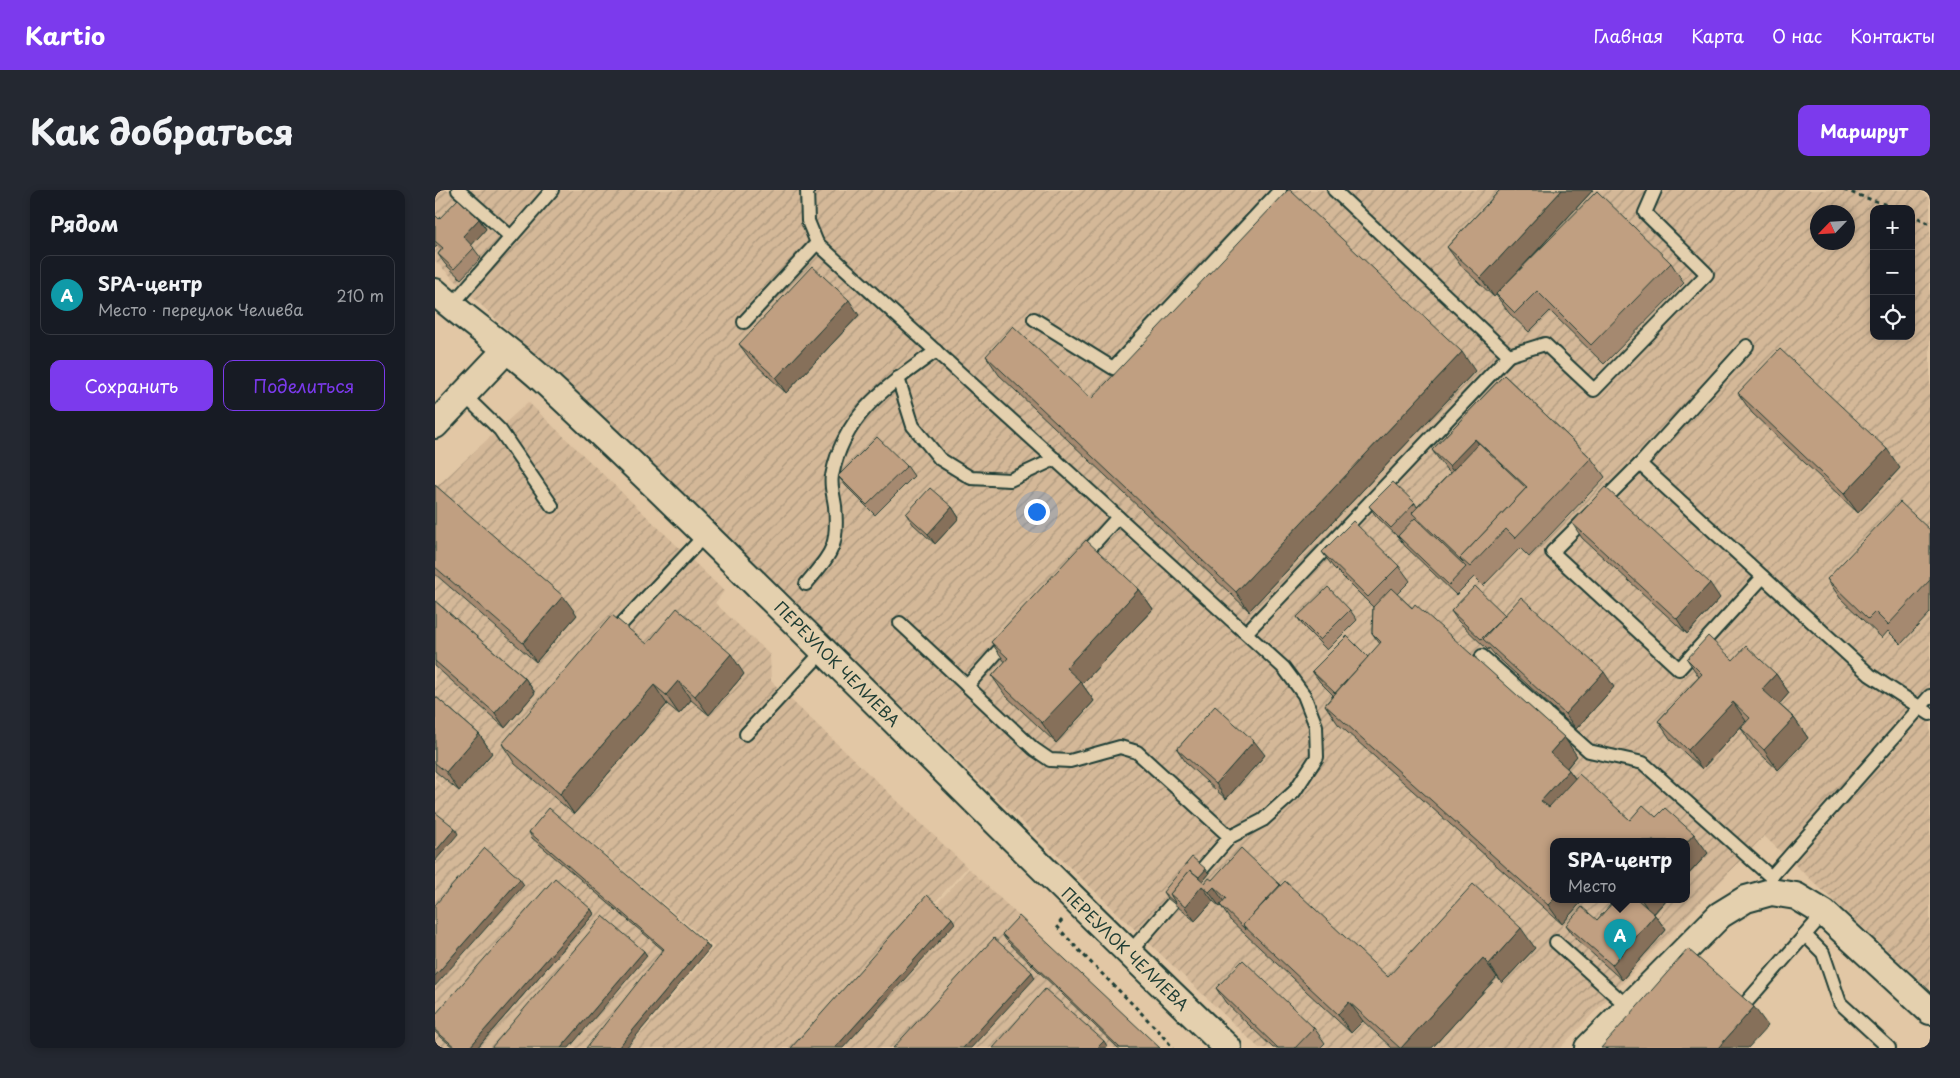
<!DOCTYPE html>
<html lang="ru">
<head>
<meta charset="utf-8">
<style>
  body { margin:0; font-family:"Playpen Sans",sans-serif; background:#242831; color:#f1f3f6 }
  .controls { position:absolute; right:15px; top:15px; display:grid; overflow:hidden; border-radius:10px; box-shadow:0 2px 8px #0003 }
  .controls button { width:45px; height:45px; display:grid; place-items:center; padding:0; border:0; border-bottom:1px solid #363941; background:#171b24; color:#f1f3f6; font:25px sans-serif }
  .compass { position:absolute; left:1375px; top:15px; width:45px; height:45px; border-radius:50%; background:#171b24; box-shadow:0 2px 8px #0003; rotate:245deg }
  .you { position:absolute; left:601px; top:321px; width:18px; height:18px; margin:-12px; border:4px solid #fff; border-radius:50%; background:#1a73e8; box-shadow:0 0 0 8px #1a73e833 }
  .badge { display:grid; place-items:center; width:32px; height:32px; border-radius:50%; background:#7c3aed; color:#fff; font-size:16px; font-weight:700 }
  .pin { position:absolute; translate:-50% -41px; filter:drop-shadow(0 1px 2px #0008) }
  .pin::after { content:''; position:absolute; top:26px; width:18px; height:15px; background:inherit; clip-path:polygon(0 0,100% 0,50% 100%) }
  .popup { position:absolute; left:1115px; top:648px; width:140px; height:65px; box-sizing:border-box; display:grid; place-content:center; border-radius:10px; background:#171b24; filter:drop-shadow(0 1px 4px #0005); font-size:16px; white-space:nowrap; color:#9ea1a6 }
  .popup b { font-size:19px; color:#f1f3f6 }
  .popup::after { content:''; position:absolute; left:50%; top:100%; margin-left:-10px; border:10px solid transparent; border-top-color:#171b24 }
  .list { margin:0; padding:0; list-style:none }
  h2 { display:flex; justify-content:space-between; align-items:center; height:65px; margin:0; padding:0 20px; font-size:21px }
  h2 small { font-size:16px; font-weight:400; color:#9ea1a6 }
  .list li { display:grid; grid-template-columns:32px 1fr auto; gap:15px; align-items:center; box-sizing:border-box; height:80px; margin:0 10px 10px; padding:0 10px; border:1px solid #363941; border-radius:10px }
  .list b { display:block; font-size:19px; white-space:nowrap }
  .list p { margin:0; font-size:16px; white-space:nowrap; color:#9ea1a6 }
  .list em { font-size:16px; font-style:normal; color:#9ea1a6 }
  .actions { display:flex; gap:10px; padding:15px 20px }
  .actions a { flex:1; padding:11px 0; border:1px solid #7c3aed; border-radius:10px; text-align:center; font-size:18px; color:#7c3aed }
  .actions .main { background:#7c3aed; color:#fff }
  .icon { flex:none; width:28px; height:28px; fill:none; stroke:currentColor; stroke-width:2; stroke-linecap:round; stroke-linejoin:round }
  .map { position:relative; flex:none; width:1495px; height:858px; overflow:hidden; border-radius:10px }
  header { display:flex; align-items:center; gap:30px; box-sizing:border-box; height:70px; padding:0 25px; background:#7c3aed; color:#fff }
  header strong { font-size:24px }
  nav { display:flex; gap:28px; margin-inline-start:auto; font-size:18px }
  .intro { display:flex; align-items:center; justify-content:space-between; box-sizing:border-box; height:120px; padding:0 30px }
  h1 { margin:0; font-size:35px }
  .button { padding:12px 22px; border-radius:10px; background:#7c3aed; color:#fff; font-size:18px; font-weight:700 }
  main { display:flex; gap:30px; padding:0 30px }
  aside { flex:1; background:#171b24; border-radius:10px; box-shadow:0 2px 8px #0003 }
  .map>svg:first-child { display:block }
  .industrial { fill:url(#industrial-furrows); fill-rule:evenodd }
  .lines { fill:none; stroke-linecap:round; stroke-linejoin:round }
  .lane-casing { stroke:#1f3d34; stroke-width:16 }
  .street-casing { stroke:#1f3d34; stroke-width:30 }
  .path { stroke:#1f3d34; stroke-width:3; stroke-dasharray:4 4; stroke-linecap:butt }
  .lane { stroke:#e4d0ae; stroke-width:12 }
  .street { stroke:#e4d0ae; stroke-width:26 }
  .wall { fill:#a5896f; stroke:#1f3d34 }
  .shaded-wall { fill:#866f5a; stroke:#1f3d34 }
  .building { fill:#c09f81; stroke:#1f3d34 }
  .labels { text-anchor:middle; stroke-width:4.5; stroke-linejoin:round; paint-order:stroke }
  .street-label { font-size:16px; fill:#1f3d34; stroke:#e4d0ae }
</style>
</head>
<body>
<header>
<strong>Kartio</strong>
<nav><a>Главная</a><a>Карта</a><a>О нас</a><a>Контакты</a></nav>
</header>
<div class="intro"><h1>Как добраться</h1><a class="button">Маршрут</a></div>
<main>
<aside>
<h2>Рядом<small></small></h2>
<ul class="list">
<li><span class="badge" style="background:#0f9aa8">A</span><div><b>SPA-центр</b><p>Место · переулок Челиева</p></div><em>210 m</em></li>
</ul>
<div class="actions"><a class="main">Сохранить</a><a>Поделиться</a></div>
</aside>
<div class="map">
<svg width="1495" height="858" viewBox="0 0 1495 858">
  <defs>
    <pattern id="industrial-furrows" width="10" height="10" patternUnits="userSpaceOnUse" patternTransform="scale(1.25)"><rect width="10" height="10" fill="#d4b898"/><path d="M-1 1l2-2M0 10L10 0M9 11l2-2" fill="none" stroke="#ab977d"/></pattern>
  </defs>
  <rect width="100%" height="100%" fill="#e2c7a5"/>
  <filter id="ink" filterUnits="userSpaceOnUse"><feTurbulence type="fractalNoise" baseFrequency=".02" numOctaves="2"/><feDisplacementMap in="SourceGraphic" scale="10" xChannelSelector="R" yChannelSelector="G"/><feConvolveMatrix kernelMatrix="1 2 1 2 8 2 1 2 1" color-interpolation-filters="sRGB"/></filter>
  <g filter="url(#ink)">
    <g class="industrial">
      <path d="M0 0H1485L1495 9V800L1329 646 1125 858H824L0 71ZM1439 19H1476V146H1439ZM1382 22H1412V52H1382ZM1119 651H1251V709H1119Z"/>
      <polygon points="93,212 289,401 280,413 335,465 336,491 532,677 365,858 194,858 279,757 132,632 276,757 193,858 0,858 0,591 17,606 0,589 0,298"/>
      <polygon points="534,679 724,858 367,858"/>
    </g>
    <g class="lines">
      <g class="lane-casing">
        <g id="lane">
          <polyline points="23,0 76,47"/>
          <polyline points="372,0 373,31 382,53 849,478 869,505 881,536 882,567 859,602 828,630 795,647 693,764"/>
          <polyline points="16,116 117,0"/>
          <polyline points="599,129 678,178 845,0"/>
          <polyline points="309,132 382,53"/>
          <polyline points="1312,156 1205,274 1117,362 1244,479 1328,387"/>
          <polyline points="1074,165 1110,154 1159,200 1272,84 1210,23 1220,0"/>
          <polyline points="463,188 478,236 505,269 536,288 575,290 620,269"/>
          <polyline points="28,204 65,240 117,316"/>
          <polyline points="1205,274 1435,485 1495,524"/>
          <polyline points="646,368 683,327"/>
          <path d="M371 394C396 363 404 358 400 316 399 307 395 295 397 286 409 223 453 196 501 161"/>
          <polyline points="465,433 599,559 615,570 635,571 685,557 702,562 795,647"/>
          <polyline points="811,443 1074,165 899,0"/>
          <polyline points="176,445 270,345"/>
          <polyline points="1047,466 1154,561 1208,573 1336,687"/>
          <polyline points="532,496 573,450"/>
          <polyline points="311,544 389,460"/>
          <polyline points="1336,694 1336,687 1495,506"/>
          <polyline points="1370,745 1388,763 1405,813 1454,858"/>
          <polyline points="1121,752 1193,817"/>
          <polyline points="1309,815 1389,723"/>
        </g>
      </g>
      <g class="street-casing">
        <g id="street">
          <path d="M0 102C34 132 73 158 107 189 341 406 561 638 793 858"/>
          <polyline points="0,235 71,160"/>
          <polyline points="1153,858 1285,725 1311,709 1336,702 1361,706 1389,723 1495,821"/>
        </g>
      </g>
      <g class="path">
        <polyline points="1409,0 1463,19"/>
        <polyline points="1476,24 1495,34"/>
        <path d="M627 730 622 736C659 779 702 815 738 858"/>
      </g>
      <use href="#lane" class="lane"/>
      <use href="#street" class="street"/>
    </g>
    <g class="wall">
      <polygon points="1065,0 1158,0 1082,83 1236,73 1249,93 1169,174 1115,121 1094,142 1074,123 1061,105 1059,107 1026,76 1012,57"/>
      <polygon points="0,25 4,29 44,29 51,39 36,55 46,68 26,89 10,74 3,64 6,60 2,56 0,58"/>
      <polygon points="424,125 351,203 315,169 304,154"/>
      <polygon points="551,166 656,209 1040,181 814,421 564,185"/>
      <polygon points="1069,185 1156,268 1170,287 1094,367 1085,358 1048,396 1039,387 1021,405 970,356 963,347 941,326 934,316 980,313 982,317 1015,283 1011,279 997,260"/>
      <polygon points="1303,203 1465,278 1423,323 1317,223"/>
      <polygon points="472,276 479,286 440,325 411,296 403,286"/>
      <polygon points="0,295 142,425 101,472 0,384"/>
      <polygon points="517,317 524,328 500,354 478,334 471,324"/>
      <polygon points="1137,333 1285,408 1252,444 1147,348"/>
      <polygon points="1495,340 1495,423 1466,454 1453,441 1447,448 1405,408 1392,389"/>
      <polygon points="887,362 964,376 975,391 962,404 1142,566 1132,578 1140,588 1195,630 1221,627 1273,663 1251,687 1251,651 1119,651 1119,709 1149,709 1127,734 903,534 890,515 898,505 885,492 877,481 933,467 945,454 937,443 938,417 898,377"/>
      <polygon points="704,399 718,419 647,494 659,511 621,553 570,505 557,486 570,472 556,452"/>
      <polygon points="0,411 90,488 100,503 70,538 0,476"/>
      <polygon points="915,420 922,430 892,460 869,437 862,427"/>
      <polygon points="1016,421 1070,425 1179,497 1141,539 1059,464 1054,458 1053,460 1023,431"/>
      <polygon points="212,454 309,484 274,525 256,510 244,524 232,514 139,624 80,574 67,554"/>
      <polygon points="1252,469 1298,470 1341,484 1354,503 1344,514 1359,528 1373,548 1343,580 1319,558 1306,538 1312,532 1311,531 1267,579 1236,550 1223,531 1264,487"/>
      <polygon points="0,506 44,544 57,563 24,601 0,581"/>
      <polygon points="742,559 830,565 791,609 752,574"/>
      <polygon points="94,642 271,753 275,758 228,760 97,648"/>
      <polygon points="774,684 768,691 770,693 777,690 845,695 953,787 1100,758 1067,793 1062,787 997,858 957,858 928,831 916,843 795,730 786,716 785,717 778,711 760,731 732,708 728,702"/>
      <polygon points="1177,709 1232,709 1219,724 1231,740 1187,790 1142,750 1131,735 1162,730 1179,711"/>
      <polygon points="156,719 159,724 42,858 19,858 0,842 0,825"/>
      <polygon points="567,744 725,858 683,858 571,750"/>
      <polygon points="781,798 879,838 890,853 885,858 838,858 791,813"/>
    </g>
    <g class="shaded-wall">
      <polygon points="1127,0 1158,0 1059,107 1046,88"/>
      <polygon points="44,29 51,39 35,57 28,46"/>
      <polygon points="414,110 424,125 351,203 341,188"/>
      <polygon points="1027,162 1040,181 814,421 801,402"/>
      <polygon points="1040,249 1054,268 1028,295 1014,276"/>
      <polygon points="1452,259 1465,278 1423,323 1409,304"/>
      <polygon points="517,317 524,328 500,354 493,344"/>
      <polygon points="1275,393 1285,408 1252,444 1242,429"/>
      <polygon points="704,399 718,419 647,494 659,511 621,553 607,533 631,478"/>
      <polygon points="128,406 142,425 101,472 88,453"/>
      <polygon points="296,464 309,484 274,525 260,506"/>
      <polygon points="1169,482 1179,497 1141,539 1130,524"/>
      <polygon points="1341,484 1354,503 1341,518 1327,499"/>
      <polygon points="90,488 100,503 70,538 60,523"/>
      <polygon points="243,491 256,510 244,524 231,505"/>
      <polygon points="219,495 232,514 139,624 125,604"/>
      <polygon points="1298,512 1311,531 1267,579 1253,560"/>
      <polygon points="1359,528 1373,548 1343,580 1329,560"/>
      <polygon points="44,544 57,563 24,601 11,582"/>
      <polygon points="1129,547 1142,566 1128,582 1115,563"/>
      <polygon points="819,551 830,565 791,609 781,594"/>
      <polygon points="1134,580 1147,599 1120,630 1106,611"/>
      <polygon points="20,638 23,644 0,671 0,662"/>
      <polygon points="1259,644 1273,663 1251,687 1251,653"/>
      <polygon points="771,679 774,684 748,715 743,711"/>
      <polygon points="85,689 89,695 0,796 0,786"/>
      <polygon points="767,696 778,711 760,731 750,717"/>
      <polygon points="779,697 789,712 785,717 774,702"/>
      <polygon points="1119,709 1149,709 1127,734 1113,715"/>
      <polygon points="1206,709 1232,709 1217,725"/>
      <polygon points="156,719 159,724 42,858 34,858"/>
      <polygon points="1220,725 1231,740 1187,790 1177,775"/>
      <polygon points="517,728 520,733 408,858 400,858"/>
      <polygon points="1086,738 1100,758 1067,793 1054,774"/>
      <polygon points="271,753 275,758 191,858 183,858"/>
      <polygon points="209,761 212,766 134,858 126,858"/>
      <polygon points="1048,768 1062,787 997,858 966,858"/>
      <polygon points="597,782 600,788 536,858 528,858"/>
      <polygon points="914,812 928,831 916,843 903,824"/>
      <polygon points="1319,817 1333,836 1313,858 1283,858"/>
      <polygon points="669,851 672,856 671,858 662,858"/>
    </g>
    <g class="building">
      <polygon points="853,0 855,0 1027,162 801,402 551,166 578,136 656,209"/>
      <polygon points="1065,0 1127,0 1046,88 1012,57"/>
      <polygon points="1162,1 1236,73 1156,155 1102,101 1080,123 1061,104"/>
      <polygon points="23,9 44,29 28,46 39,58 19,79 3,64 8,58 0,51 0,25 4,29"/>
      <polygon points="377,76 414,110 341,188 304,154"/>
      <polygon points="1345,159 1452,259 1409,304 1303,203"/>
      <polygon points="1069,185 1156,268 1080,348 1071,339 1035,377 1025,368 1092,297 1040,249 1014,276 997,260"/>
      <polygon points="442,247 472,276 432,315 403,286"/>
      <polygon points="1044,253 1091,298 1025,368 1028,372 977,323"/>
      <polygon points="958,292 980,313 956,338 934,316"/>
      <polygon points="0,295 128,406 88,453 0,377"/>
      <polygon points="1170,297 1275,393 1242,429 1137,333"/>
      <polygon points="495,298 517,317 493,344 471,324"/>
      <polygon points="1465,312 1495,340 1495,390 1453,435 1440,422 1433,429 1392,389"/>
      <polygon points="980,328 1031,377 1014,395 963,346"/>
      <polygon points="918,331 964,376 933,407 887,362"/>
      <polygon points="651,350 704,399 631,478 646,492 607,533 557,486 573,468 556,452"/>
      <polygon points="1040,396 1070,425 1046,449 1016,421"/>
      <polygon points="893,397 915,420 885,450 862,427"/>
      <polygon points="956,398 977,418 980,414 1129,547 1115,563 1134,580 1106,611 1114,617 1144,584 1195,630 1208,615 1221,627 1230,618 1259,644 1251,653 1251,651 1119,651 1119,709 1113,715 890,515 946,452 937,443 938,417"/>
      <polygon points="1086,407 1169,482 1130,524 1048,449"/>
      <polygon points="0,411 90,488 60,523 0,471"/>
      <polygon points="242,418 296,464 260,506 243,491 231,505 219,495 125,604 67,554 177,425 212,454"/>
      <polygon points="912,446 933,467 900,503 877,481"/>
      <polygon points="1273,446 1298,470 1311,456 1341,484 1327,499 1359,528 1329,560 1306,538 1315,528 1298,512 1253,560 1223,531 1267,484 1252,469"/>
      <polygon points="0,506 44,544 11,582 0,573"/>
      <polygon points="780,516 819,551 781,594 742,559"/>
      <polygon points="114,618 271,753 183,858 151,858 229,759 94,642"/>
      <polygon points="0,622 20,638 0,662"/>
      <polygon points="50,658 85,689 0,786 0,715"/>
      <polygon points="806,658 845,695 808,735 811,740 785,715 791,708 779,697 774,702 767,696 750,717 735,704 755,680 770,693 774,688 777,690"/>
      <polygon points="757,667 771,679 764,687 755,680 735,704 741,714 728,702"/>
      <polygon points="120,688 156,719 34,858 21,858 0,840 0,825"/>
      <polygon points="850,691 953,787 1038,694 1086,738 1054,774 1048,768 966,858 965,858 914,812 903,824 808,735"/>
      <polygon points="492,705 517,728 400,858 356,858"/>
      <polygon points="1181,709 1202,709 1220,725 1177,775 1131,735 1147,717 1162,730"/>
      <polygon points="168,726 209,761 126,858 56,858"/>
      <polygon points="584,726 725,858 685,858 567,744"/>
      <polygon points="559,748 597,782 528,858 458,858"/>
      <polygon points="1253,759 1319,817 1283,858 1166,858"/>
      <polygon points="808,770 879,838 860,858 843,858 781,798"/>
      <polygon points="610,799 669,851 662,858 558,858"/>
    </g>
  </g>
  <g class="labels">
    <g class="street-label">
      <text transform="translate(402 474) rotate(45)" y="6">ПЕРЕУЛОК ЧЕЛИЕВА</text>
      <text transform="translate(690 759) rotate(44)" y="6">ПЕРЕУЛОК ЧЕЛИЕВА</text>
    </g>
  </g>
</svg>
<div class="controls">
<button>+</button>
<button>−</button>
<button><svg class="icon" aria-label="locate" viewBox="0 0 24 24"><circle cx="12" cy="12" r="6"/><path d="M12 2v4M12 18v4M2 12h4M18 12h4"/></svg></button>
</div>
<svg class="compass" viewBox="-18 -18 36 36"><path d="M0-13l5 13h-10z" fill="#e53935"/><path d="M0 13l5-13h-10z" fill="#9ea1a6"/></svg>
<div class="you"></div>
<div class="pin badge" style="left:1185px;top:770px;background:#0f9aa8">A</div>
<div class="popup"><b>SPA-центр</b>Место</div>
</div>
</main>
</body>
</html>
